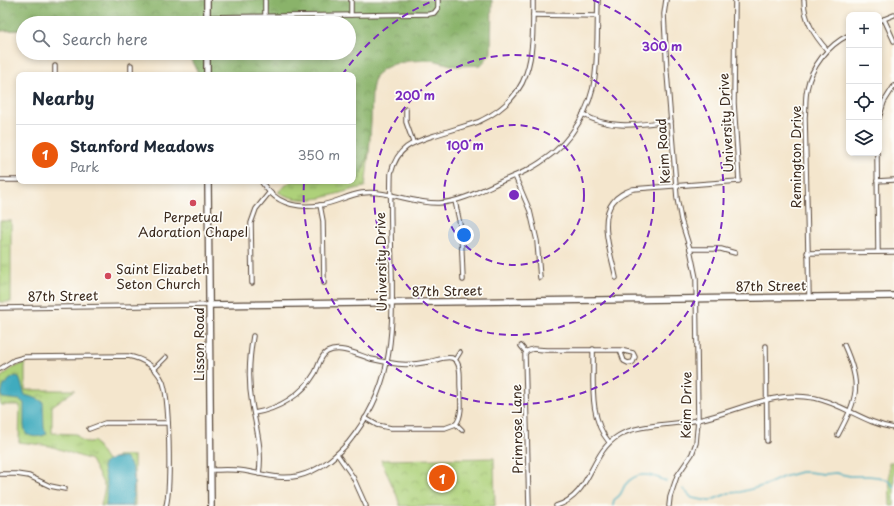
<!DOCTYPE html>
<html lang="en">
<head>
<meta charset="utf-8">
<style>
  body { margin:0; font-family:"Playpen Sans",sans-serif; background:#f2f2f3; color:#1f2937 }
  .controls { position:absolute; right:12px; top:12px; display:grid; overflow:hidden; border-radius:8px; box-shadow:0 2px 6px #0003 }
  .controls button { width:36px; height:36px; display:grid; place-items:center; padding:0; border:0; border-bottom:1px solid #e0e1e3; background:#fff; color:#1f2937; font:20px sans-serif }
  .you { position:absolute; left:464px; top:235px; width:14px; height:14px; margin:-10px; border:3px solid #fff; border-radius:50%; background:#1a73e8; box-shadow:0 0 0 6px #1a73e833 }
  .badge { display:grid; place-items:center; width:26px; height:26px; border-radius:50%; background:#ea580c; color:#fff; font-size:13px; font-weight:700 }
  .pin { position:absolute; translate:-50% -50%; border:2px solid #fff; box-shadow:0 1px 4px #0006 }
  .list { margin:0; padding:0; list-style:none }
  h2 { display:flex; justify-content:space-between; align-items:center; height:52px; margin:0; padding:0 16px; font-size:17px }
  h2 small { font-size:13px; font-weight:400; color:#747a83 }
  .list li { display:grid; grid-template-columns:26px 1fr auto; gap:12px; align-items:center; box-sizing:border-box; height:60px; padding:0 16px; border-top:1px solid #e0e1e3 }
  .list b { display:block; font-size:15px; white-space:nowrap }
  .list p { margin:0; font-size:13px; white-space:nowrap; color:#747a83 }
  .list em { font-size:13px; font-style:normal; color:#747a83 }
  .icon { flex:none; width:22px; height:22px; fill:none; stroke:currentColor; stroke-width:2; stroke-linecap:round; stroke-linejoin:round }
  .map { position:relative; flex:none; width:894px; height:506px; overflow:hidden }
  .search { position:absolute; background:#fff; box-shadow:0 2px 6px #0003; left:16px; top:16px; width:340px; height:44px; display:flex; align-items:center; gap:10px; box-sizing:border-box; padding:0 14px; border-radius:22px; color:#747a83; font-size:15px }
  .panel { position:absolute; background:#fff; box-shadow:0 2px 6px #0003; left:16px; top:72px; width:340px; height:112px; border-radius:8px }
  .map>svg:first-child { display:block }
  .grass { fill:url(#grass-tufts); stroke:#747e4c }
  .forest { fill:url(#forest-crowns); stroke:#626e44 }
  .park { fill:url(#park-crowns); stroke:#747e4c }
  .water { fill:#3fabbe; stroke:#3d6a6e }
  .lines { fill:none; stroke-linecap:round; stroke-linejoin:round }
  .stream { stroke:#3fabbe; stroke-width:1.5 }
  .street-casing { stroke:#574638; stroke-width:5.5 }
  .secondary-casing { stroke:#574638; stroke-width:8 }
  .street { stroke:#fff; stroke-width:3.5 }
  .secondary { stroke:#fff; stroke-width:5.5 }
  .ring { fill:none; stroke:#7b2cbf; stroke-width:2; stroke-dasharray:7 5 }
  .poi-dot { fill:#d1495b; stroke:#fdfcf7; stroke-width:1.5 }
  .labels { text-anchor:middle; stroke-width:3.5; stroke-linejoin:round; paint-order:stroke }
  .street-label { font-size:13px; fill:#3b2a1e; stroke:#fdfcf7 }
  .poi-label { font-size:13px; fill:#3b2a1e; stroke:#fdfcf7 }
  .centre { fill:#7b2cbf; stroke:#fdfcf7; stroke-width:2 }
  .ring-label { font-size:12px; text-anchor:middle; font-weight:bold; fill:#7b2cbf; stroke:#fdfcf7; stroke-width:3.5; stroke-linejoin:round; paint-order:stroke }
</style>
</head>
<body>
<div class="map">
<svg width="894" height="506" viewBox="0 0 894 506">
  <defs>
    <pattern id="grass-tufts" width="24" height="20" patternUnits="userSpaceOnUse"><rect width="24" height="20" fill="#aed17a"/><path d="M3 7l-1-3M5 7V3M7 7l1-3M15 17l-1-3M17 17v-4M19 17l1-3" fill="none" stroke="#8faa63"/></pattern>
    <pattern id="forest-crowns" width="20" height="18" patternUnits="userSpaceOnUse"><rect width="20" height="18" fill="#8ab36a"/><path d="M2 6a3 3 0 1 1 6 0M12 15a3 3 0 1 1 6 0" fill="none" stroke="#729257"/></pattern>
    <pattern id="park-crowns" width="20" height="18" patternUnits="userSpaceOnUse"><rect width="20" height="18" fill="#aed17a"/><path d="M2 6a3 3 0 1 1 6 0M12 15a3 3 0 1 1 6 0" fill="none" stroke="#8faa63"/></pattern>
  </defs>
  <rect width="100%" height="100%" fill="#fdfcf7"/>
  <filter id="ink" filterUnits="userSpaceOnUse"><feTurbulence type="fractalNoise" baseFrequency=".025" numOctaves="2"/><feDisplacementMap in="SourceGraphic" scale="8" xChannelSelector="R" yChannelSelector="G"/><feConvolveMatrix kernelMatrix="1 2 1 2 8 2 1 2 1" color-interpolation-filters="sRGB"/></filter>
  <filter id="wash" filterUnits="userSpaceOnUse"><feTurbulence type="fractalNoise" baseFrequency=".012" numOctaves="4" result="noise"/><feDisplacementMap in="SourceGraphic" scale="16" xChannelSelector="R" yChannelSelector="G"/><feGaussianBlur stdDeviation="0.9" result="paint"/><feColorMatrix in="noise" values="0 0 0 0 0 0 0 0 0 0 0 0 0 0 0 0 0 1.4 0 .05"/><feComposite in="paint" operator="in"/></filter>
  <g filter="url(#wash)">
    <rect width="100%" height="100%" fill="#f4e6cd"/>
    <g class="grass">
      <path d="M369 153 365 187C334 192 309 209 278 192L291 181H353V179H359Z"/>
      <rect x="0" y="221" width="11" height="81"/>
      <path d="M25 363V390H75L52 406V433L76 434C81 441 86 444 94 441L107 461 119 456H134L135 506H101L105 487 91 460 50 446 19 442 20 405H0V378L11 369Z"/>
    </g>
    <polygon class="forest" points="0,0 492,0 491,53 481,65 455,66 433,60 409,61 394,64 383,69 375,76 372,90 371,122 369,153 359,179 353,179 353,75 199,75 191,60 184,53 349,53 349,23 23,23 23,30 0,31"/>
    <g class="park">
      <polygon points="494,458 495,506 400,506 397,496 381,460"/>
      <polygon points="889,462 894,462 894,506 890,506"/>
    </g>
    <g class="water">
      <path d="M16 376 19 377 25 395 38 399 43 402 44 428 47 434C39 437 34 438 26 434L24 426V403L20 400 2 398C0 387 7 380 16 376Z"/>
      <path d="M113 458H125C139 470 132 490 133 506H106L107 485 103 468V464Z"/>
    </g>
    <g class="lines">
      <g class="stream">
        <polyline points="683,489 692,498 709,501 729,493 740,492 766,485 783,477 801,472 808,472 824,474 836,473 850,476 868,476 878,477 887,480 891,483 894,488"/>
        <path d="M613 506 614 500C616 498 620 496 621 493 623 490 623 488 625 485 637 470 650 474 666 481"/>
      </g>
    </g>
  </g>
  <g filter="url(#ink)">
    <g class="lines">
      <g class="street-casing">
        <g id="street">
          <polyline points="265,0 265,16"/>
          <polyline points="351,0 351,15"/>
          <polyline points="666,0 664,14 667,73 677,198 681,220 690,249 696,278 698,420 696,443 692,454 677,476 670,497 669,506"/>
          <path d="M804 0C804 20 814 35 827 50"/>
          <polyline points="533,15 597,16"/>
          <polyline points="207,17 429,14 434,13 438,8 438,0"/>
          <polyline points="884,19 894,41"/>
          <polyline points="879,21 894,15"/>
          <polyline points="55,66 55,75"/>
          <polyline points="131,75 131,65"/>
          <polyline points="406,109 406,122 413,142"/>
          <path d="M583 114C610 131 642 124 671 121"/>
          <polyline points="879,118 884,102 894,86"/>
          <polyline points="877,153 878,252"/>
          <polyline points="515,176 530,211 537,241 540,278"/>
          <polyline points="0,180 19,180"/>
          <path d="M261 181C275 204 296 209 321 205 335 203 348 195 362 193 389 190 413 204 439 203 461 202 482 190 502 181 517 175 532 169 545 159 572 141 591 108 595 76 598 51 597 25 598 0"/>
          <polyline points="877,181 894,180"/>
          <polyline points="455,201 461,229 463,280"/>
          <polyline points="320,205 323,221 324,283"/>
          <polyline points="690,249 721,249 735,253"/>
          <polyline points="807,253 894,252"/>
          <path d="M616 278C612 257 598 220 613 202 618 195 625 192 633 189L739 181 734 103 735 0"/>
          <polyline points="252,283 251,223 256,209 269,193"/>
          <path d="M809 297 805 117C806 108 805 98 807 89 811 67 828 45 849 35"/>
          <polyline points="0,308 210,305"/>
          <path d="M253 336C249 359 248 382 252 404 256 428 263 450 259 474"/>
          <polyline points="521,346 526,352"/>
          <polyline points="766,346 767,441"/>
          <path d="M593 349C594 380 588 417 609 442"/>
          <polyline points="455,360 460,352"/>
          <path d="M0 369 14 360 25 357 128 356C144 359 155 366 162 380 170 395 171 488 166 506"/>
          <polyline points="154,369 166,357"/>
          <path d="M254 413C279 409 302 395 315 373 319 366 320 356 327 352 341 345 358 355 371 359 380 361 389 363 398 364 408 365 418 364 428 362 435 361 445 356 452 358 461 362 460 374 460 383 460 395 464 414 456 424L445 428H391L377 425 365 418"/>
          <polyline points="456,424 462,430"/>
          <polyline points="89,429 105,423 168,423"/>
          <path d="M838 435C858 397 862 385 844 345"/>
          <polyline points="337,454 353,477 366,506"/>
          <path d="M211 470C222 470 233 469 245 471 263 474 280 480 298 476 319 471 334 458 348 443 392 389 393 339 392 274 391 240 390 207 391 173 398 145 414 142 439 134 452 130 465 126 478 122 535 96 533 54 533 0"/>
          <polyline points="0,474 16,474 29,476 50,486 65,489"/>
          <polyline points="529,506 525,354 527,351 533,349 546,350 620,350 633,353 635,357 633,362 628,363 624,361 620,350"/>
          <path d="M556 506C592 495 589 454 618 436 636 424 675 425 698 420 724 415 750 402 776 398 789 395 802 396 815 398 843 404 864 423 894 428"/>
        </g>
      </g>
      <g class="secondary-casing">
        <g id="secondary">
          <polyline points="207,0 207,23"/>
          <polyline points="207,53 207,75"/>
          <polyline points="208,181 211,506"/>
          <polyline points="210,305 894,296"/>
        </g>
      </g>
      <use href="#street" class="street"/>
      <use href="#secondary" class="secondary"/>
    </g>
  </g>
  <g class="ring">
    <circle cx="514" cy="195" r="70"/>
    <circle cx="514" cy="195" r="140"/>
    <path d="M342 75A210 210 0 0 1 435 0M593 0A210 210 0 1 1 304 182"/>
  </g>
  <g class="poi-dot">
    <circle cx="193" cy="203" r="4"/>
    <circle cx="108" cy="276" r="4"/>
  </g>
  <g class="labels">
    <g class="street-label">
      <text transform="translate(726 123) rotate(-93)" y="5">University Drive</text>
      <text transform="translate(663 151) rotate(-94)" y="5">Keim Road</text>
      <text transform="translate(796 157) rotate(-90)" y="5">Remington Drive</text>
      <text transform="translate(381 262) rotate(-91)" y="5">University Drive</text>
      <text transform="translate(771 286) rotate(-1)" y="5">87th Street</text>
      <text transform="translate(447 291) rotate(-1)" y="5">87th Street</text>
      <text transform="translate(63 296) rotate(-1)" y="5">87th Street</text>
      <text transform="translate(199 344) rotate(-90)" y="5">Lisson Road</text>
      <text transform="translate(686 405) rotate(-89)" y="5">Keim Drive</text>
      <text transform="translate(517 429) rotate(-91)" y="5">Primrose Lane</text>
    </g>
    <g class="poi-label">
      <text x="193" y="222">Perpetual<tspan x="193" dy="15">Adoration Chapel</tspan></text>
      <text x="116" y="274" text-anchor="start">Saint Elizabeth<tspan x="116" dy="15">Seton Church</tspan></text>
    </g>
  </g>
  <circle cx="514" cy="195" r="6" class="centre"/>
  <g class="ring-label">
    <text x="662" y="51">300 m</text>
    <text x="415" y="100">200 m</text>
    <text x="465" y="150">100 m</text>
  </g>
</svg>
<div class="controls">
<button>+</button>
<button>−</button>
<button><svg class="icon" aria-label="locate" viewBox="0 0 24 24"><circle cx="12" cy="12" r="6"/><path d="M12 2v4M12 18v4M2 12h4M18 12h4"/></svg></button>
<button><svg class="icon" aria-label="layers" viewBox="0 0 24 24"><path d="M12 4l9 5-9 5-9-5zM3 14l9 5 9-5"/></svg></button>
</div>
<div class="you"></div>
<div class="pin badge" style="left:442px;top:478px">1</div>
<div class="search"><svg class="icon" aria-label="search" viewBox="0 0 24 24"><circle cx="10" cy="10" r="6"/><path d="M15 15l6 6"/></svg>Search here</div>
<section class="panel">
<h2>Nearby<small></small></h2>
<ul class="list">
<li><span class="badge">1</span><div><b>Stanford Meadows</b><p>Park</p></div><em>350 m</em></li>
</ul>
</section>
</div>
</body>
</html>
